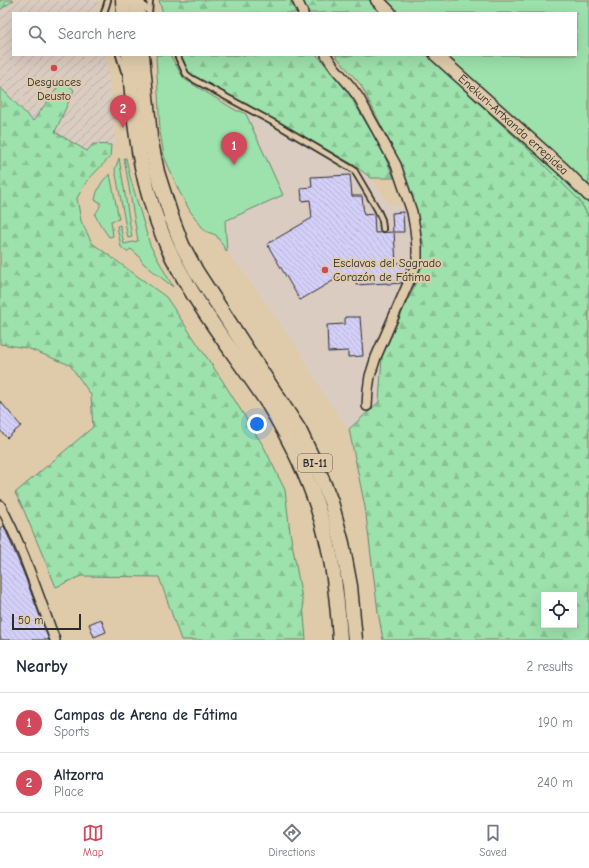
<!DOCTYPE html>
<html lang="en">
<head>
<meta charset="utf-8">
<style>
  body { margin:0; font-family:"Comic Neue",sans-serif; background:#f2f2f3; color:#1f2937 }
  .controls { position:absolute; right:12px; bottom:12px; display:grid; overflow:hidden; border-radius:0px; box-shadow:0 4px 16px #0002 }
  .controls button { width:36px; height:36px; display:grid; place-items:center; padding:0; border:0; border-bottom:1px solid #e0e1e3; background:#fff; color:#1f2937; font:20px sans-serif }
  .scale { position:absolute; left:12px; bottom:10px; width:69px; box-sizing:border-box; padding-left:4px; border:2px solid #2b2b2b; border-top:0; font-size:11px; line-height:14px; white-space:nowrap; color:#2b2b2b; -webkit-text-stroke:3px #dfcbaa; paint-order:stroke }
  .you { position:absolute; left:257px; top:424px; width:14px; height:14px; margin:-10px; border:3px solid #fff; border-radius:50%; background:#1a73e8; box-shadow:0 0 0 6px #1a73e833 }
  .badge { display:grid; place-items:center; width:26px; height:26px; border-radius:50%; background:#d1495b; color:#fff; font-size:13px; font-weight:700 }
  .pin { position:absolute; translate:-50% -33px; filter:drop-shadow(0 1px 2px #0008) }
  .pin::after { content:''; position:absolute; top:21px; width:14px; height:12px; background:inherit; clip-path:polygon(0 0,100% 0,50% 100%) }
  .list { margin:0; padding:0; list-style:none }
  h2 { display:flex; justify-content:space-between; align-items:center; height:52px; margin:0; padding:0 16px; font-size:17px }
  h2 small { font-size:13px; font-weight:400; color:#747a83 }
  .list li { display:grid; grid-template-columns:26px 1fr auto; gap:12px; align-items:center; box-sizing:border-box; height:60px; padding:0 16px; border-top:1px solid #e0e1e3 }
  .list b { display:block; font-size:15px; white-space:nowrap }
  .list p { margin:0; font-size:13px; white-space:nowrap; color:#747a83 }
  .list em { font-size:13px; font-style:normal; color:#747a83 }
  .icon { flex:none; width:22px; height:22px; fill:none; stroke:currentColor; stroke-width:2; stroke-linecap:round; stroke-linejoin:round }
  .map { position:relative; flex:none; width:589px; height:640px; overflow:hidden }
  .search { position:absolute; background:#fff; box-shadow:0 4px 16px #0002; left:12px; right:12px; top:12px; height:44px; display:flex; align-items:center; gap:10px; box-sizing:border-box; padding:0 14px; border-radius:0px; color:#747a83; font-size:15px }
  .sheet { height:172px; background:#fff }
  nav { display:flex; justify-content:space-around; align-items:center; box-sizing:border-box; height:56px; border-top:1px solid #e0e1e3; background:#fff; font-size:11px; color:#747a83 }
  nav a { display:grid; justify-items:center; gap:2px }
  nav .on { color:#d1495b }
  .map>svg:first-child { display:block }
  .built { fill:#dbccc1 }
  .industrial { fill:url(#industrial-furrows) }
  .green { fill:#9de1ac; stroke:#64866c }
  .forest { fill:url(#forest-firs); stroke:#64866c; fill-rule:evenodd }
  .building { fill:url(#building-back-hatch); stroke:#2b2b2b }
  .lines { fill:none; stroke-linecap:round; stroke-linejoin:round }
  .lane-casing { stroke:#2b2b2b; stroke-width:8 }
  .street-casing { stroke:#2b2b2b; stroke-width:12 }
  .secondary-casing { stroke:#2b2b2b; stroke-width:15 }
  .primary-casing { stroke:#2b2b2b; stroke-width:17 }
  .lane { stroke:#dfcbaa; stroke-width:4.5 }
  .street { stroke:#dfcbaa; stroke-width:9 }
  .secondary { stroke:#dfcbaa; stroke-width:12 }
  .primary { stroke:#dfcbaa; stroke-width:14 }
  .poi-dot { fill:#d1495b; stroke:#dfcbaa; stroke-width:1.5 }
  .labels { text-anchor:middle; stroke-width:4; stroke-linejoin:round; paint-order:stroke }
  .shield { fill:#dfcbaa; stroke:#615b51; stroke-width:1 }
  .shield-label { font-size:11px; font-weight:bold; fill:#2b2b2b }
  .poi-label { font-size:12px; fill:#2b2b2b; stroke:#dfcbaa }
  .street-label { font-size:12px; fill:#2b2b2b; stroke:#dfcbaa }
</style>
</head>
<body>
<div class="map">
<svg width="589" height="640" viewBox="0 0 589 640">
  <defs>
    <pattern id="industrial-furrows" width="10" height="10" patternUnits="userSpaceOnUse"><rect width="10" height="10" fill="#dbccc1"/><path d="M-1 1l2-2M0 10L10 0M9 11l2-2" fill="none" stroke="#bcafa6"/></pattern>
    <pattern id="forest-firs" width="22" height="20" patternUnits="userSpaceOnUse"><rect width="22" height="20" fill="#9de1ac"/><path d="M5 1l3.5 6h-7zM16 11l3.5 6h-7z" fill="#87c194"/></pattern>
    <pattern id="building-back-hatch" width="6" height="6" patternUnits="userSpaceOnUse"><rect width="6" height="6" fill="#d3cff8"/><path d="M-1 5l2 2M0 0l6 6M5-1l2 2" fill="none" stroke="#b5b2d5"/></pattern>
  </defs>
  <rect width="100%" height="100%" fill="#dfcbaa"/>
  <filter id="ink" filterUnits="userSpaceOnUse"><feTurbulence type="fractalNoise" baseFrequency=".025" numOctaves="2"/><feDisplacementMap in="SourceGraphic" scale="8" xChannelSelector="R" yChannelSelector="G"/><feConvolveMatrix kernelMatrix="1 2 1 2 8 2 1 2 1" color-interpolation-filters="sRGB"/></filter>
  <g filter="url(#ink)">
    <polygon class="built" points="253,109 354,165 371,178 389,204 405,207 409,226 413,257 393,308 376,337 388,344 382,356 379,402 349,429 328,401 297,347 239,266 227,252 225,221 240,111 246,114"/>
    <polygon class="industrial" points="14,0 99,0 96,13 13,13 13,55 106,55 116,138 115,145 93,144 87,151 55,131 74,91 63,81 33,121 0,87 0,10"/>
    <g class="green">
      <polygon points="369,0 589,0 589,217 579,200 529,150 427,55 576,55 576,13 382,13"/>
      <polygon points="156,55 170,55 184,79 237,111 240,111 246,114 283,195 225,221 227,252 216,235 205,231 190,211 179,191 164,156 160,132"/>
      <polygon points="119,158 132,237 128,238 115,169"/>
      <polygon points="124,158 126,158 130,177 150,245 173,287 143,263 138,255 131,249 129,250 127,252 121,247 117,226 120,225 124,244 138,241"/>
      <path d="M110 174 119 219 111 221 113 236 109 237 100 224 95 215C97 210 101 208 100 202L95 200C97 189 102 180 110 174Z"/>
    </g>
    <g class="forest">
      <polygon points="0,0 14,0 0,10"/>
      <polygon points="159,0 290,0 296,13 163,13"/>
      <polygon points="303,0 369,0 382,13 309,13"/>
      <polygon points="181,55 317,55 347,91 380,146 394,178 371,178 354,165 280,123 202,84 189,74"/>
      <path d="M335 55H427L529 150 579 200 589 217V640H383L378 612 365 507 349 429 379 402 382 356 418 278 423 242 412 195 399 161 361 85ZM544 595H574V625H544Z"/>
      <polygon points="63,80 74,90 55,132 87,151 93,144 111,145 110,157 87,181 77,198 81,221 92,243 166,297 222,380 264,447 285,490 290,532 303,604 306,640 181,640 159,577 81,576 56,587 22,506 15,493 93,427 91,395 70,365 27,348 0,344 0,87 33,121"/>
    </g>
    <g class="building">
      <polygon points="350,175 352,196 362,196 364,215 374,214 375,233 393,232 392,213 403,212 404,232 394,232 396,263 408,263 402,282 402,283 387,284 387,283 356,285 356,275 343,275 300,300 267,244 312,218 310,200 302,201 301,188 312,187 311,177"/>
      <polygon points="345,317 360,317 363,356 348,357 348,351 328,352 327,325 345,324"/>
      <polygon points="0,401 21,426 7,438 0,430"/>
      <polygon points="4,526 24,574 49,640 1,640 0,637 0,528"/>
      <polygon points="101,619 106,632 94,637 89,624"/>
    </g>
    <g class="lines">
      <g class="lane-casing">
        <g id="lane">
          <polyline points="141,1 149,13"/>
          <polyline points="104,13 108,0"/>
          <polyline points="149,13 150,0"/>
          <polyline points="119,55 124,71"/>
          <polyline points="177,55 186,74 191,78 278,125 354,170 377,209 382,220 383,229"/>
        </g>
      </g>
      <g class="street-casing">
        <g id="street">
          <polyline points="297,0 303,13"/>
          <polyline points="326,55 334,67 351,87 359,98 396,165 412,212 415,229 417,248 417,263 376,357 370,376 368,390 367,406"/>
          <path d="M0 505C23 547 38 595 55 640"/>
        </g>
      </g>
      <g class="secondary-casing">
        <g id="secondary">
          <polyline points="377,0 390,13"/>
          <path id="s1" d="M436 55 563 169 589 195"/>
        </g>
      </g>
      <g class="primary-casing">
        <g id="primary">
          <polyline points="123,0 124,13"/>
          <polyline points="136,0 138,13"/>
          <path d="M129 55C131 82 133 110 137 137 142 176 153 214 169 250 175 263 182 275 189 287 213 328 243 365 269 405 296 449 317 495 328 545 335 577 338 608 340 640"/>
          <polyline points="142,55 150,137 157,172 171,216 182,245 196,271 299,430 319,472 331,502 342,543 350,586 355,640"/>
        </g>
      </g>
      <use href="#lane" class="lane"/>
      <use href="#street" class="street"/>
      <use href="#secondary" class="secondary"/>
      <use href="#primary" class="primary"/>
    </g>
  </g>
  <g class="poi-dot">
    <circle cx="54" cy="68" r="4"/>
    <circle cx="325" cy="270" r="4"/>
  </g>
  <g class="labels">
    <rect class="shield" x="298" y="454" width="34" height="18" rx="3"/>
    <g class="shield-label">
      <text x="315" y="467">BI-11</text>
    </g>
    <g class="poi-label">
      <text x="54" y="86">Desguaces<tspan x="54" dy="14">Deusto</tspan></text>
      <text x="333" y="267" text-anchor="start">Esclavas del Sagrado<tspan x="333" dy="14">Corazón de Fátima</tspan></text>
    </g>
    <g class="street-label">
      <text dy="4" stroke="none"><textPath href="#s1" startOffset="104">Enekuri-Artxanda errepidea</textPath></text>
    </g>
  </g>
</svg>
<div class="controls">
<button><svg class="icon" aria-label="locate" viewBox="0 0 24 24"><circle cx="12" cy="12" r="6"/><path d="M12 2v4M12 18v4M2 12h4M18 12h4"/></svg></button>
</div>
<div class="scale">50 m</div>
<div class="you"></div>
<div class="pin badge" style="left:234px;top:165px">1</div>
<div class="pin badge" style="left:123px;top:128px">2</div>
<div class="search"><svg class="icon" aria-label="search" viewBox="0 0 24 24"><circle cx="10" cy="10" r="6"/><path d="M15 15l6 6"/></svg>Search here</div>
</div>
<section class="sheet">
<h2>Nearby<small>2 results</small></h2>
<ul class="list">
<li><span class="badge">1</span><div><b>Campas de Arena de Fátima</b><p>Sports</p></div><em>190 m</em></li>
<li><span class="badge">2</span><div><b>Altzorra</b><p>Place</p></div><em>240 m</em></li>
</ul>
</section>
<nav>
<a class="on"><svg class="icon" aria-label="map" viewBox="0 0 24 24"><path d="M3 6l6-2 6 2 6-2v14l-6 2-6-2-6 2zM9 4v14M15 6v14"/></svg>Map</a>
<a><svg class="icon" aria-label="directions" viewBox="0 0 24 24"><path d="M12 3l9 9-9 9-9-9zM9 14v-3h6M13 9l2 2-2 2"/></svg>Directions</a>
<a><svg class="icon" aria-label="saved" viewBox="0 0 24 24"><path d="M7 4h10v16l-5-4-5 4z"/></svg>Saved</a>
</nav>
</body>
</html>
